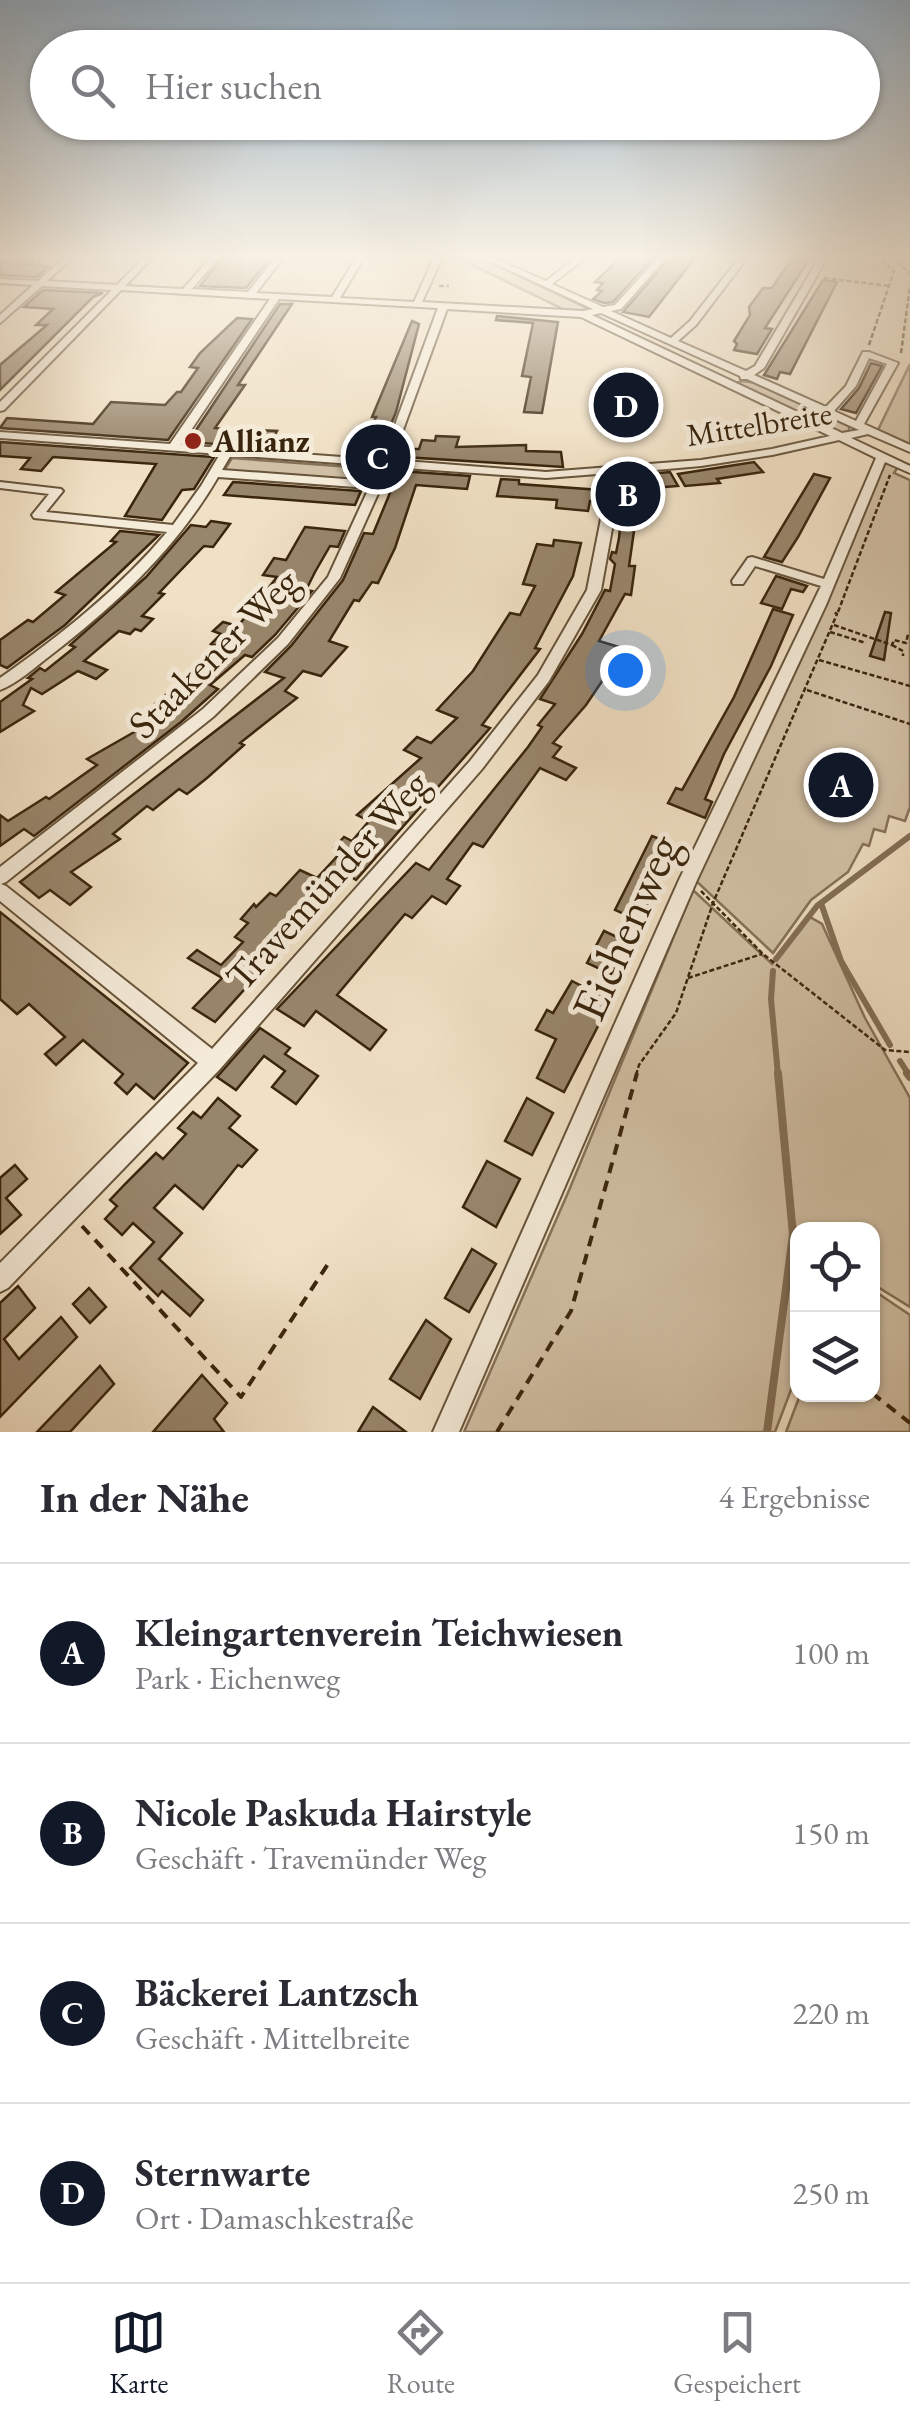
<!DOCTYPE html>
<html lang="de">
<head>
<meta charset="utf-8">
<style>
  body { margin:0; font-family:"EB Garamond",serif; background:#f2f2f3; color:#2b2b33 }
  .controls { position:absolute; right:30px; bottom:30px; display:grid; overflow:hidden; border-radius:20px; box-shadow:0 2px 8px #0004 }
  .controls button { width:90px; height:90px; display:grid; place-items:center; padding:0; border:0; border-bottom:2px solid #e1e1e2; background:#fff; color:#2b2b33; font:50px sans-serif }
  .you { position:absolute; left:625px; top:670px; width:35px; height:35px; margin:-25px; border:8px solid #fff; border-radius:50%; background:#1a73e8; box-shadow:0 0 0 15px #1a73e833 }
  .badge { display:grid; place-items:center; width:65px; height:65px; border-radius:50%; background:#111827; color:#fff; font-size:32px; font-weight:700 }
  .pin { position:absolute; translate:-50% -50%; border:5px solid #fff; box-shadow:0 2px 10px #0006 }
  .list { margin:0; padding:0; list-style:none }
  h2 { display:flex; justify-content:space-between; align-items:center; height:130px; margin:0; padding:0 40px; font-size:42px }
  h2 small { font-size:32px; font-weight:400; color:#7c7c81 }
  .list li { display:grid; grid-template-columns:65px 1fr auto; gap:30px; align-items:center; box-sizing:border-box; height:180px; padding:0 40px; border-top:2px solid #e1e1e2 }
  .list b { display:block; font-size:38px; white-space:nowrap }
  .list p { margin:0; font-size:32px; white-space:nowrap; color:#7c7c81 }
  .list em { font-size:32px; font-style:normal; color:#7c7c81 }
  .icon { flex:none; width:55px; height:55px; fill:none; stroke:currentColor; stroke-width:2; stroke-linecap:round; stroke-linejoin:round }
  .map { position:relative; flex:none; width:910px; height:1432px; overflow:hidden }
  .search { position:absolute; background:#fff; box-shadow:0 2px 8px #0004; left:30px; right:30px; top:30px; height:110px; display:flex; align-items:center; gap:25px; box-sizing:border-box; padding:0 35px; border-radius:55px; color:#7c7c81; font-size:38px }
  .sheet { height:850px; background:#fff }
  nav { display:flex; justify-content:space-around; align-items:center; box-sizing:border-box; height:140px; border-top:2px solid #e1e1e2; background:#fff; font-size:28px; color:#7c7c81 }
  nav a { display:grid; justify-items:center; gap:5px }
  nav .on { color:#111827 }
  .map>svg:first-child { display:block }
  .green { fill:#d1c0a5; stroke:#857259; stroke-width:2.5 }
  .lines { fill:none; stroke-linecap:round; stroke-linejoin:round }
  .stream-far1 { stroke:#826f56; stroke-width:6 }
  .stream { stroke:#826f56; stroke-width:8 }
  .building { fill:#98866c; stroke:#39250d; stroke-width:2.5 }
  .minor-casing { stroke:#67543b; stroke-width:4 }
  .path-far1 { stroke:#39250d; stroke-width:2.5; stroke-dasharray:5 2.5; stroke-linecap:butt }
  .path { stroke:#39250d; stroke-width:4; stroke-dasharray:11 8; stroke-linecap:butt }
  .minor { fill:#f5ebd9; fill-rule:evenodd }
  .poi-dot { fill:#8f2418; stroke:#f5ebd9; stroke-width:4 }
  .labels { text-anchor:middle; stroke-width:10; stroke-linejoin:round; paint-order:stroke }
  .far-street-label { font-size:32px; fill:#39250d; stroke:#f5ebd9 }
  .far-poi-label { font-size:32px; font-weight:bold; fill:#39250d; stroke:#f5ebd9; text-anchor:start }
  .street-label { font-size:40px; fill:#39250d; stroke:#f5ebd9 }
  .near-street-label { font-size:48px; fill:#39250d; stroke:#f5ebd9 }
</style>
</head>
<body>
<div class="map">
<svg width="910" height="1432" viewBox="0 0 910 1432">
  <rect width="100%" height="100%" fill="#f0e0c4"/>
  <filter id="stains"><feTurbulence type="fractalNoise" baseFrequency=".002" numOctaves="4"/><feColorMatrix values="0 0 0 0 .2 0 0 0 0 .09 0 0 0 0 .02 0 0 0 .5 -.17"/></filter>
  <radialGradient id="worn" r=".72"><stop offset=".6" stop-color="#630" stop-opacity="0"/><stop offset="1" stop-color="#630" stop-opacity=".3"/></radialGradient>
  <g class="green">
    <polygon points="458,258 481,258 589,309 578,312 563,309"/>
    <polygon points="910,364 910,444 878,430"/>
    <polygon points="742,381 756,383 849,426 849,433 842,433 733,384"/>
    <polygon points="232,458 378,469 372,483 223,472"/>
    <path d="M885 461 898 467 894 473 910 480V807L905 821 889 816 885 832 874 829 869 846 863 844 848 872 811 900 773 953 694 879C764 743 830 604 885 461Z"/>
    <polygon points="693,890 772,964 808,916 822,924 865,1018 910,1098 910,1307 873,1284 872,1230 798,1230 797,1374 775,1432 464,1432 570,1188"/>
    <polygon points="873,1290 910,1315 910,1432 786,1432 800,1395 872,1394"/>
  </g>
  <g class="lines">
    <g class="stream-far1">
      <polyline points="822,906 841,961 890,1045"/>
      <polyline points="776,959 817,906 910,836"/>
      <polyline points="773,971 771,999 778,1075"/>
      <polyline points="900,1061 909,1075"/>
    </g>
    <g class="stream">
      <polyline points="907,1073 910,1077"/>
      <polyline points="767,1432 793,1235 778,1073"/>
    </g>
  </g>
  <g class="building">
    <polygon points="222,258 252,259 270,259 246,288 200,286"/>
    <polygon points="620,258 653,258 613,302 604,303 593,299 602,291 597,290 603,283 595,282"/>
    <polygon points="670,258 695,258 649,317 623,312"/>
    <polygon points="792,258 810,258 765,328 772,329 757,354 734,350 737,344 734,341 750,315 749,307 763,288 772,288"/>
    <polygon points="0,263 49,266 37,277 0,275"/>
    <polygon points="823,280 837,282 790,374 780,372 777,379 764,375"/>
    <polygon points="43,290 103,293 93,297 0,390 0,365 47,325 36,325 53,309 24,307"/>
    <polygon points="280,304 292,304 238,385 245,385 215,428 224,429 221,433 252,436 256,430 277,431 268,448 188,442"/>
    <polygon points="497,316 558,322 542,413 524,412 531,377 522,376 533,323 496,320"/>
    <polygon points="237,318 252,319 168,440 0,428 7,418 93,424 111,402 165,405 177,392 181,392 198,368 190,367 200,353"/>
    <polygon points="412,321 419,324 396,412 378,456 361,455 376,417 372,417"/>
    <polygon points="871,363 882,366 856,413 841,409 859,388"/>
    <polygon points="436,436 459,437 456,447 526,445 526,451 561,452 563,467 404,457 407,449 419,449 422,440 435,441"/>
    <polygon points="0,442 214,457 194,489 182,490 162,520 125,516 156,464 53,457 41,471 21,469 30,458 0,456"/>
    <polygon points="754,462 763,472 717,479 720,483 685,486 678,474"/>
    <polygon points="399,471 470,476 467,489 416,485 395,548 378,583 372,582 359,601 354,600 329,641 347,647 321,676 303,671 285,691 297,698 240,743 244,745 207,778 187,794 179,789 153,810 147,806 113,834 120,839 71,872 91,887 70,905 50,890 39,898 20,882 284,678 265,672 291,646 343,580 364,533 373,534"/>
    <polygon points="670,472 678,486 640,489 629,566 635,566 631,595 625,594 599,641 639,653 630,673 611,668 586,705 553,743 561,747 553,757 576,768 566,780 540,768 483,847 473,843 447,879 460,886 446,904 432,896 412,918 405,914 337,995 386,1030 370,1050 316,1011 304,1026 277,1009 416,863 429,870 528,747 542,727 538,725 555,704 540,699 582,634 605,590 610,591 615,564 610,559 612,552 616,553 619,538 625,476"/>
    <polygon points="814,474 830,478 798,537 782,562 764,557"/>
    <polygon points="501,479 519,480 519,484 600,490 599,502 590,501 588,511 556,508 557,500 497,496"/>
    <polygon points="233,482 361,491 355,505 224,495"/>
    <polygon points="211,521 230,524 213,547 204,546 159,593 164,594 142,616 153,619 141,631 135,629 130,634 119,631 84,661 107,670 96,679 78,671 42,694 31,688 23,705 34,711 0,732 0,702 32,679 28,678 40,668 45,671 75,647 70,645 146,577 191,525 206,527"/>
    <polygon points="305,527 345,531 338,547 330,546 315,572 306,590 312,591 275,635 252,657 245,655 210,685 218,689 181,722 34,836 24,829 0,846 0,815 8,821 46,797 49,799 97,765 87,759 136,731 156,714 148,710 221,648 211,644 221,634 213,631 223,622 238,626 277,577 263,575 274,558 286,560"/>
    <polygon points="120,531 159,535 65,625 7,668 0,665 0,640 28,620 33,622 65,595 56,592 116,542 111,541"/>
    <polygon points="554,540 581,543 573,576 535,648 540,649 482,725 490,728 356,880 341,871 305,914 310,917 215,1022 193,1008 222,978 188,958 197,950 221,965 243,942 235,937 248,923 241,919 254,904 256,907 270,893 276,896 300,870 317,878 341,852 334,848 344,837 352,841 369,821 357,815 421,758 404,750 417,737 431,743 457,718 437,710 473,671 510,613 520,615 535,586 523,584 537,544 553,546"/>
    <polygon points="776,576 807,586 803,592 791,589 782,609 761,603"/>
    <polygon points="773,609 793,615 771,666 724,754 705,799 712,802 705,818 668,803 676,788 682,790 734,697"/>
    <polygon points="885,612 891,613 884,660 870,656"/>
    <polygon points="652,836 677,846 640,921 615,910"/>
    <polygon points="0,912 188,1063 154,1099 136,1084 127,1094 115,1083 123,1074 83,1040 56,1065 45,1054 65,1037 29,1004 17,1014 0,999"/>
    <polygon points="604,931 628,942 611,974 587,963"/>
    <polygon points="572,981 611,1001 564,1092 537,1078 556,1039 536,1030 547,1010 553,1013"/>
    <polygon points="260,1028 290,1048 285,1054 318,1076 296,1104 272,1087 285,1071 264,1056 236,1090 217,1077"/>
    <polygon points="218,1098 240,1116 229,1128 257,1150 242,1167 238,1165 203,1209 175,1185 154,1208 182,1233 159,1259 203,1300 190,1316 162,1291 158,1296 130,1268 154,1242 133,1223 122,1235 105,1219 117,1206 110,1200 126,1183 156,1153 163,1159 186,1134 178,1128 193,1112 201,1118"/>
    <polygon points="527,1098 553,1113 532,1155 505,1141"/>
    <polygon points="487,1161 520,1179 496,1227 463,1207"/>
    <polygon points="15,1165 27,1179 6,1198 21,1215 0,1234 0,1178"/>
    <polygon points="472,1249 496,1264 469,1312 445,1298"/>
    <polygon points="18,1286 35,1308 4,1339 19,1359 61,1317 77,1337 0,1417 0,1303"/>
    <polygon points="89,1288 106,1307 90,1323 73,1304"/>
    <polygon points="426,1320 451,1339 420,1399 390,1379"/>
    <polygon points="100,1366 114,1384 70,1432 37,1432"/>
    <polygon points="202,1375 227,1403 214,1419 224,1432 153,1432"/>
    <polygon points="373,1407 406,1432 358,1432"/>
  </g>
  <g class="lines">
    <g class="minor-casing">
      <path id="minor" d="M64 258H72L47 281 117 285 144 258H152L125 286 183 289 210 258H218L192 289 248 292 275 258H283L256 293 332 297 356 258H364L340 298 414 302 434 258H442L422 302 583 311 593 309 483 258H493L546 281 576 258H585L552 284 603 307 615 305 658 258H666L621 309 611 311 671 338 690 321 739 258H747L696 325 678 341 746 371 755 366 815 265V258H823V265L764 368 754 375 826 407 846 386 863 352H869L898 363 864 424 910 445V452L868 434 851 438 910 466V473L885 462 826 605 697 880 459 1432H433L679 880 821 586 755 566 743 584H733L732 581 748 558 752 557 824 579 876 458 839 440 772 455 701 466 622 473 601 590 549 681 482 769 220 1069 8 1288 0 1292V1263L198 1063 0 901V867L203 709 278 638 328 577 369 488 218 477C177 548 116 605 51 655 35 667 18 683 0 690V678C61 635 119 589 167 532L34 518 32 515 49 494 0 488V482L61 489 63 491 46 512 173 525 201 486 220 454 0 438V432L170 444 270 299 121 290 4 410 0 411V402L112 290 42 286 0 323V315L33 285 0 283V279L38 281ZM279 299 438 308 382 460 181 445ZM447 309 581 317 830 436 772 449 701 460 546 472 392 460ZM601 313 740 376 741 379H747L859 430 842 433 592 315ZM869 358 887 364 856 421 834 411 856 386ZM231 455 379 466 372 481 222 470ZM390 467 546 478 610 473 587 590 538 675 470 761 212 1049 6 886 1 884 6 882 213 717 288 644 340 578Z"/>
    </g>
    <g class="path-far1">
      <polyline points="890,258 910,273"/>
      <polyline points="0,260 46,262"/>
      <polyline points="824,278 890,286"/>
      <polyline points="439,286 449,286"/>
      <polyline points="869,345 894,271 879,258"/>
      <polyline points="901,353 910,286"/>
      <polyline points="838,612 890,475"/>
      <polyline points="834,625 892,645 894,640 906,643 908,634"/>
      <polyline points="830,632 866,643"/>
      <polyline points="892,645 903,651 903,656"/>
      <polyline points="819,660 910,686"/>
      <polyline points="807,690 910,724"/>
      <polyline points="701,891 763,954 885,1050 910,1052"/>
      <polyline points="688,978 762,954"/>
      <polyline points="636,1075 639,1065 676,1013 713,903 837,614 834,612"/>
    </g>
    <g class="path">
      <polyline points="82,1226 241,1397 328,1264"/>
      <polyline points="872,1393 910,1423"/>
      <polyline points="497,1432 571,1311 637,1073"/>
    </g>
    <use href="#minor" class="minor"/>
  </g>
  <linearGradient id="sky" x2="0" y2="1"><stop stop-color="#92acc1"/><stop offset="0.56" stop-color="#f8f1e4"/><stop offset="1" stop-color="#f8f1e4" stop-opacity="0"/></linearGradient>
  <rect width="910" height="458" fill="url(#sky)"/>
  <circle class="poi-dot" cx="193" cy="441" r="10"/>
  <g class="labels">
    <g class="far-street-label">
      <text transform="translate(759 424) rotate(-9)" y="11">Mittelbreite</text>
    </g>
    <g class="far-poi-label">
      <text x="213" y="452">Allianz</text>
    </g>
    <g class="street-label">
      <text transform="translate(213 653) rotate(-45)" y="14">Staakener Weg</text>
      <text transform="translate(327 880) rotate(-48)" y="14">Travemünder Weg</text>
    </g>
    <g class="near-street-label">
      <text transform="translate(625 927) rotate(-66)" y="17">Eichenweg</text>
    </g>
  </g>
  <rect width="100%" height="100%" filter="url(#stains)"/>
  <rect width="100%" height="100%" fill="url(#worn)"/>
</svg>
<div class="controls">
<button><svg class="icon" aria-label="locate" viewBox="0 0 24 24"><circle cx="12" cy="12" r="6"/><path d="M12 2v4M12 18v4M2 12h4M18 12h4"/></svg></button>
<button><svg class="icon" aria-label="layers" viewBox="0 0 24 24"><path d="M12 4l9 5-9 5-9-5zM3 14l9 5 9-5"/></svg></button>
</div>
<div class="you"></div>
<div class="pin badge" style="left:841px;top:785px">A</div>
<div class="pin badge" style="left:628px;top:494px">B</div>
<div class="pin badge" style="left:378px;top:457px">C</div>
<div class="pin badge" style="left:626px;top:405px">D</div>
<div class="search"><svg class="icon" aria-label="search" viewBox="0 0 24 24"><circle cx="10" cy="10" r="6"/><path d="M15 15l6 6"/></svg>Hier suchen</div>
</div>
<section class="sheet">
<h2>In der Nähe<small>4 Ergebnisse</small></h2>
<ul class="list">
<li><span class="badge">A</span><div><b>Kleingartenverein Teichwiesen</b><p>Park · Eichenweg</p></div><em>100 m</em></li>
<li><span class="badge">B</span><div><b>Nicole Paskuda Hairstyle</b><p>Geschäft · Travemünder Weg</p></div><em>150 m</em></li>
<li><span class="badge">C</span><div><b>Bäckerei Lantzsch</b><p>Geschäft · Mittelbreite</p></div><em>220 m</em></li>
<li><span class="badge">D</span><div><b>Sternwarte</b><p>Ort · Damaschkestraße</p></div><em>250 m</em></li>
</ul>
</section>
<nav>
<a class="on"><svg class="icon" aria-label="map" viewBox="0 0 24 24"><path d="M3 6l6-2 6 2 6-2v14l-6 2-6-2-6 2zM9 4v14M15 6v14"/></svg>Karte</a>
<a><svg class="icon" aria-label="directions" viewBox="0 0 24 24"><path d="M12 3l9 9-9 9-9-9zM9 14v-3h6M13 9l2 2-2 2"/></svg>Route</a>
<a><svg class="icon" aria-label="saved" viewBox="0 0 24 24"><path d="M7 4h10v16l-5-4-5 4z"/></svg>Gespeichert</a>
</nav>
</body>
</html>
